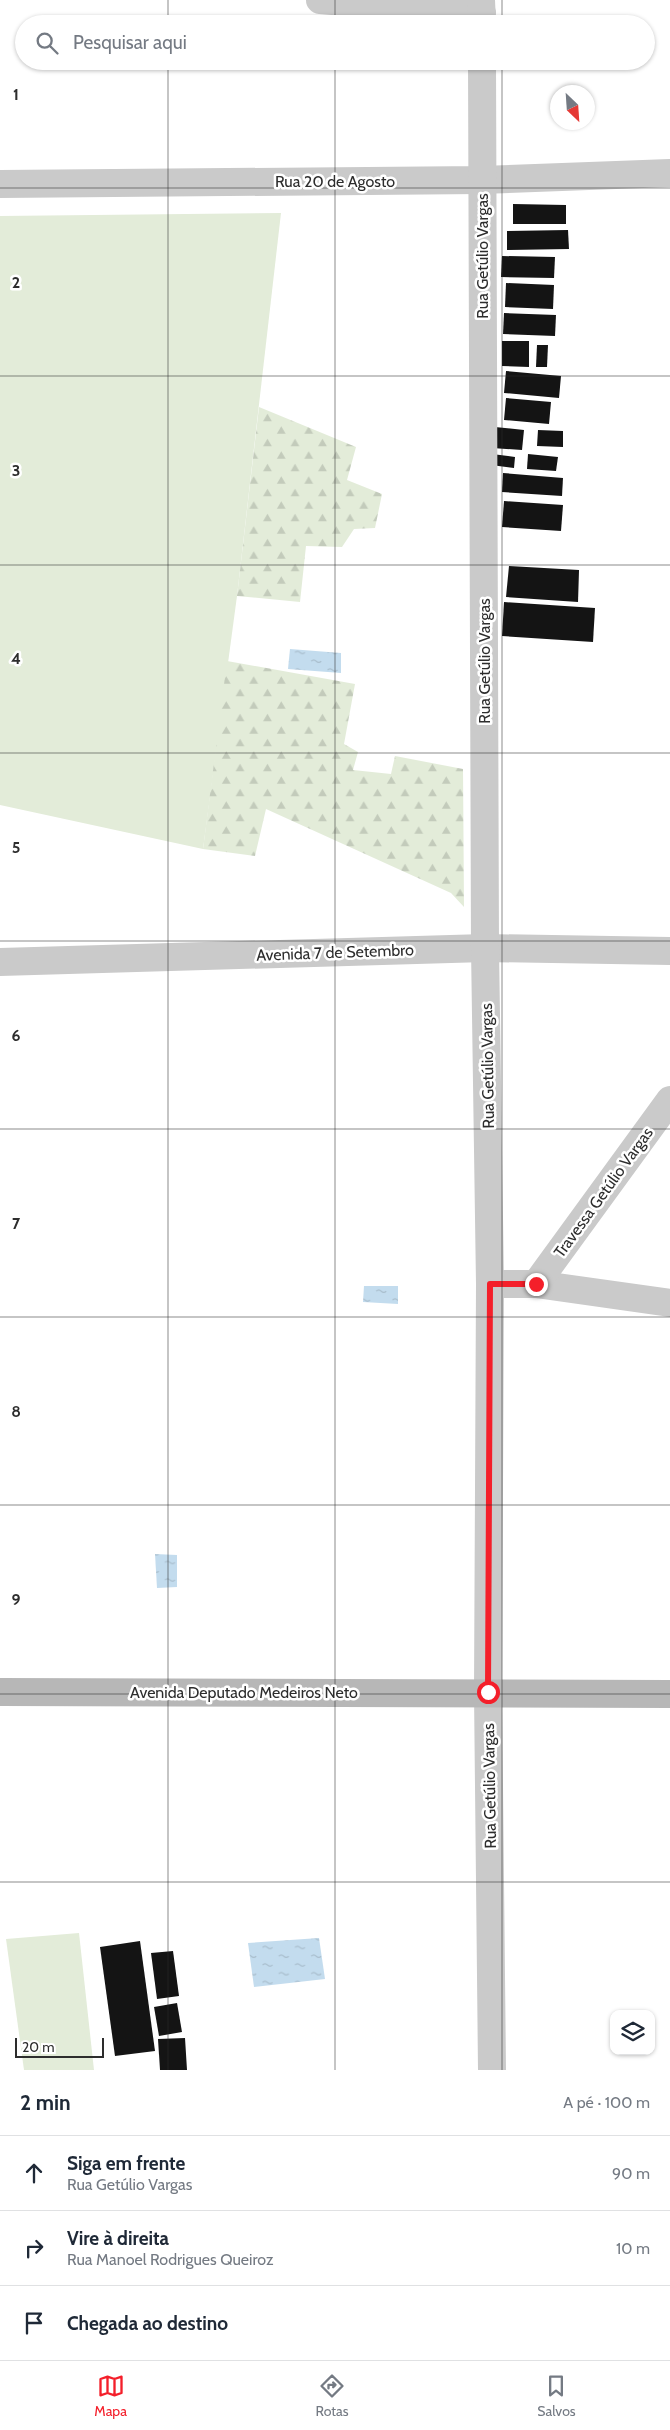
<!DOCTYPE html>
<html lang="pt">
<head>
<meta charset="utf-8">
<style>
  body { margin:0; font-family:Cabin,sans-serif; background:#f2f2f3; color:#1f2937 }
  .controls { position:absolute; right:15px; bottom:15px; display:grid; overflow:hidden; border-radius:10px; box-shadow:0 1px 4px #0004 }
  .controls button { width:45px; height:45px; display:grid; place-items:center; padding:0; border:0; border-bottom:1px solid #e0e1e3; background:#fff; color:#1f2937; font:25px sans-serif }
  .compass { position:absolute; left:550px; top:85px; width:45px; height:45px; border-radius:50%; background:#fff; box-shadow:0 1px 4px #0004; rotate:155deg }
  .scale { position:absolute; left:15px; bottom:12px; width:89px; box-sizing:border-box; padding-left:5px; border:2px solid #2d2d2d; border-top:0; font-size:14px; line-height:18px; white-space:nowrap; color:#2d2d2d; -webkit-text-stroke:4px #fff; paint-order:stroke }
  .stop { position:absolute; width:15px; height:15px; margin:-11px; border:4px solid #f41f2a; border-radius:50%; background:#fff }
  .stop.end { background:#f41f2a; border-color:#fff; box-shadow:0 1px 5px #0008 }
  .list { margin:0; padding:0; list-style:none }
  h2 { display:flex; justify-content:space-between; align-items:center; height:65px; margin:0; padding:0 20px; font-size:21px }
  h2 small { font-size:16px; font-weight:400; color:#747a83 }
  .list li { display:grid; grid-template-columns:32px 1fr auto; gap:15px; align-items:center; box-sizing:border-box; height:75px; padding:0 20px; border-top:1px solid #e0e1e3 }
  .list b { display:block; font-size:19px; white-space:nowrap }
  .list p { margin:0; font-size:16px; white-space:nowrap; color:#747a83 }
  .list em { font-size:16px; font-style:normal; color:#747a83 }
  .icon { flex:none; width:28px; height:28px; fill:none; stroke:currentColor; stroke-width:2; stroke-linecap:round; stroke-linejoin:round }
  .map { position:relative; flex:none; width:670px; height:2070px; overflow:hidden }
  .search { position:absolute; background:#fff; box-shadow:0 1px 4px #0004; left:15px; right:15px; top:15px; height:55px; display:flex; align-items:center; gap:12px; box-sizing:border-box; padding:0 18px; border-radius:28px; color:#747a83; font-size:19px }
  .sheet { height:290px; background:#fff }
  nav { display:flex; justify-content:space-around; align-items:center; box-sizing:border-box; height:70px; border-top:1px solid #e0e1e3; background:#fff; font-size:14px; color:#747a83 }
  nav a { display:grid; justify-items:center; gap:2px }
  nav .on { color:#f41f2a }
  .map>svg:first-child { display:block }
  .green { fill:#e3ecd9 }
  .forest { fill:url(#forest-firs) }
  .water { fill:url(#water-ripples) }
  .building { fill:#141414 }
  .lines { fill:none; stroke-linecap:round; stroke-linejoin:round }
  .minor { stroke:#cacaca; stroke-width:28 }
  .tertiary { stroke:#cacaca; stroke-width:28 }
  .secondary { stroke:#b7b7b7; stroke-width:28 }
  .route { stroke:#f41f2a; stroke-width:6 }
  .grid { fill:none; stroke:#2d2d2d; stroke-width:1; stroke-opacity:0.55 }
  .labels { text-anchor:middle; stroke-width:5; stroke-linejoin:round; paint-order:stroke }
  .street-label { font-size:16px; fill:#2d2d2d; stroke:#fff }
  .grid-label { font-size:16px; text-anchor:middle; font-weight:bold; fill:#2d2d2d; stroke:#fff; stroke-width:5; stroke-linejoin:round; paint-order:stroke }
</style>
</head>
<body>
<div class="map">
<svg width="670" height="2070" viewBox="0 0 670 2070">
  <defs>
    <pattern id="forest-firs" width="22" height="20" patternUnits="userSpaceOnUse" patternTransform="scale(1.25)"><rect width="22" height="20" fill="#e3ecd9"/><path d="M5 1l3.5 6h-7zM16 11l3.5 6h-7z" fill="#c3cbbb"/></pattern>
    <pattern id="water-ripples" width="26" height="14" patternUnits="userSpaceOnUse" patternTransform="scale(1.25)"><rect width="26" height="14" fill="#c3dcee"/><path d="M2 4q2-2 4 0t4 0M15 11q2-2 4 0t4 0" fill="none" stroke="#a8bdcc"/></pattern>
  </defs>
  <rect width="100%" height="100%" fill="#fff"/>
  <g class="green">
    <polygon points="281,213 237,596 203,849 0,805 0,216"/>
    <polygon points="79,1933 94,2070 24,2070 6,1939"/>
  </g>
  <g class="forest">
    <polygon points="259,407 356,447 347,480 382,494 375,528 354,529 342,547 306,546 300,602 237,596"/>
    <polygon points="227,661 355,684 344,744 358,752 353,770 391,774 395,756 463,769 464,907 451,893 266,809 255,856 203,849"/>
  </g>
  <g class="water">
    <polygon points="290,649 341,653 341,673 288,669"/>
    <polygon points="364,1286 398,1286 398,1304 363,1302"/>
    <polygon points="155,1554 177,1555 177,1587 157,1588"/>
    <polygon points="319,1938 325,1979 254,1987 248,1943"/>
  </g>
  <g class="building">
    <polygon points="522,61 553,61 553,64 522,63"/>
    <polygon points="513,204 566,205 566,224 513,224"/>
    <polygon points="568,230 569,249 507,250 507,231"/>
    <polygon points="502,256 555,257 554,278 501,277"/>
    <polygon points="506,283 554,285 553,309 505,307"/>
    <polygon points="504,313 556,315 555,336 503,334"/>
    <polygon points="502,341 529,341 529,367 502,366"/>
    <polygon points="537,345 548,345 547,367 536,367"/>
    <polygon points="506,371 561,376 559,398 504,393"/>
    <polygon points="506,398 551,402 549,424 504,420"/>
    <polygon points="495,427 524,430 522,450 492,448"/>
    <polygon points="538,430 563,431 563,447 537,446"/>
    <polygon points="492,454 515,457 514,468 491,465"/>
    <polygon points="528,454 558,457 556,471 527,469"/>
    <polygon points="503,473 563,478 562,496 502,492"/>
    <polygon points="504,501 563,505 561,531 502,527"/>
    <polygon points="509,566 579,570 578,602 506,597"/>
    <polygon points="504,602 595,608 593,642 502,636"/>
    <polygon points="140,1941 155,2051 115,2056 100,1947"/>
    <polygon points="173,1951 179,1996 157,1999 151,1953"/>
    <polygon points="177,2003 182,2032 159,2036 154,2007"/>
    <polygon points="185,2038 187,2070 160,2070 158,2039"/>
  </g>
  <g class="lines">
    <g class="minor">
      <polyline points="320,0 482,13"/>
      <polyline points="0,184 481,180 670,173"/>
      <polyline points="0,962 485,948 670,951"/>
      <polyline points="490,1284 536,1284 670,1303"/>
      <polyline points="536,1284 670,1100"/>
    </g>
    <g class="tertiary">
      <polyline points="481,0 482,24"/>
      <polyline points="482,61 485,948 490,1284 488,1692 492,2070"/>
    </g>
    <polyline class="secondary" points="0,1692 670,1694"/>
  </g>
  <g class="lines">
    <polyline class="route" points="488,1692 490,1284 536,1284"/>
  </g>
  <path class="grid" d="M168 0V24M335 0V24M502 0V24M168 61V2070M335 61V2070M502 61V2070M0 188H670M0 376H670M0 565H670M0 753H670M0 941H670M0 1129H670M0 1317H670M0 1505H670M0 1694H670M0 1882H670"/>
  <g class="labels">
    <g class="street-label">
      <text x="335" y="187">Rua 20 de Agosto</text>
      <text transform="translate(482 256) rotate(-90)" y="6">Rua Getúlio Vargas</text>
      <text transform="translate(484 661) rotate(-90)" y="6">Rua Getúlio Vargas</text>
      <text transform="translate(335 952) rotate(-2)" y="6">Avenida 7 de Setembro</text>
      <text transform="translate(487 1066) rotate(-91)" y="6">Rua Getúlio Vargas</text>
      <text transform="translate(603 1192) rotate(-54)" y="6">Travessa Getúlio Vargas</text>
      <text x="244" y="1698">Avenida Deputado Medeiros Neto</text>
      <text transform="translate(489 1786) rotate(-91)" y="6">Rua Getúlio Vargas</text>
    </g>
  </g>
  <g class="grid-label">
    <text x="16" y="100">1</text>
    <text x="16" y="288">2</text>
    <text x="16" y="476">3</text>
    <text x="16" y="664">4</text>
    <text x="16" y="853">5</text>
    <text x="16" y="1041">6</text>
    <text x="16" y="1229">7</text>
    <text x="16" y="1417">8</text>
    <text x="16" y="1605">9</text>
  </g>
</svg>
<div class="controls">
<button><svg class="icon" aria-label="layers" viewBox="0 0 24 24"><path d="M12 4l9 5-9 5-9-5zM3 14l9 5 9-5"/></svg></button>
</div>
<svg class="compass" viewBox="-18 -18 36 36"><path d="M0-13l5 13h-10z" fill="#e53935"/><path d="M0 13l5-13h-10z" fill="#747a83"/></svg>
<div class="scale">20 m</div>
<div class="stop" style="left:488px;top:1692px"></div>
<div class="stop end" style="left:536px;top:1284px"></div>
<div class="search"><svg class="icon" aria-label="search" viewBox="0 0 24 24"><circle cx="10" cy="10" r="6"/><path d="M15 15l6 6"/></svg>Pesquisar aqui</div>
</div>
<section class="sheet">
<h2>2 min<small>A pé · 100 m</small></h2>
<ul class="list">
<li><svg class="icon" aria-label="ahead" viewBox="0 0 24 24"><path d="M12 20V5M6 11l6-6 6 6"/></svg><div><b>Siga em frente</b><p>Rua Getúlio Vargas</p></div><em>90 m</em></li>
<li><svg class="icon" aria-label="right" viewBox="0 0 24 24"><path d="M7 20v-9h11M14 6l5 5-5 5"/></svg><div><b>Vire à direita</b><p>Rua Manoel Rodrigues Queiroz</p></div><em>10 m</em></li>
<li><svg class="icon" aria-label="arrive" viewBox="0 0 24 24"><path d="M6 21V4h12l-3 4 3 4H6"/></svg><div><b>Chegada ao destino</b></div></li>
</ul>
</section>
<nav>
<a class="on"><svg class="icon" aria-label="map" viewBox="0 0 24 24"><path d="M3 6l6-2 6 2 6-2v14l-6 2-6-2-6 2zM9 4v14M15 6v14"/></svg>Mapa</a>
<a><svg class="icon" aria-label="directions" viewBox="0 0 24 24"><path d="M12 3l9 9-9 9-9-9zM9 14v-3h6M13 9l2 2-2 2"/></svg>Rotas</a>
<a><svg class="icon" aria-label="saved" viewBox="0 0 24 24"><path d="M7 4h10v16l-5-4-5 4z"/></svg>Salvos</a>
</nav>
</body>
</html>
